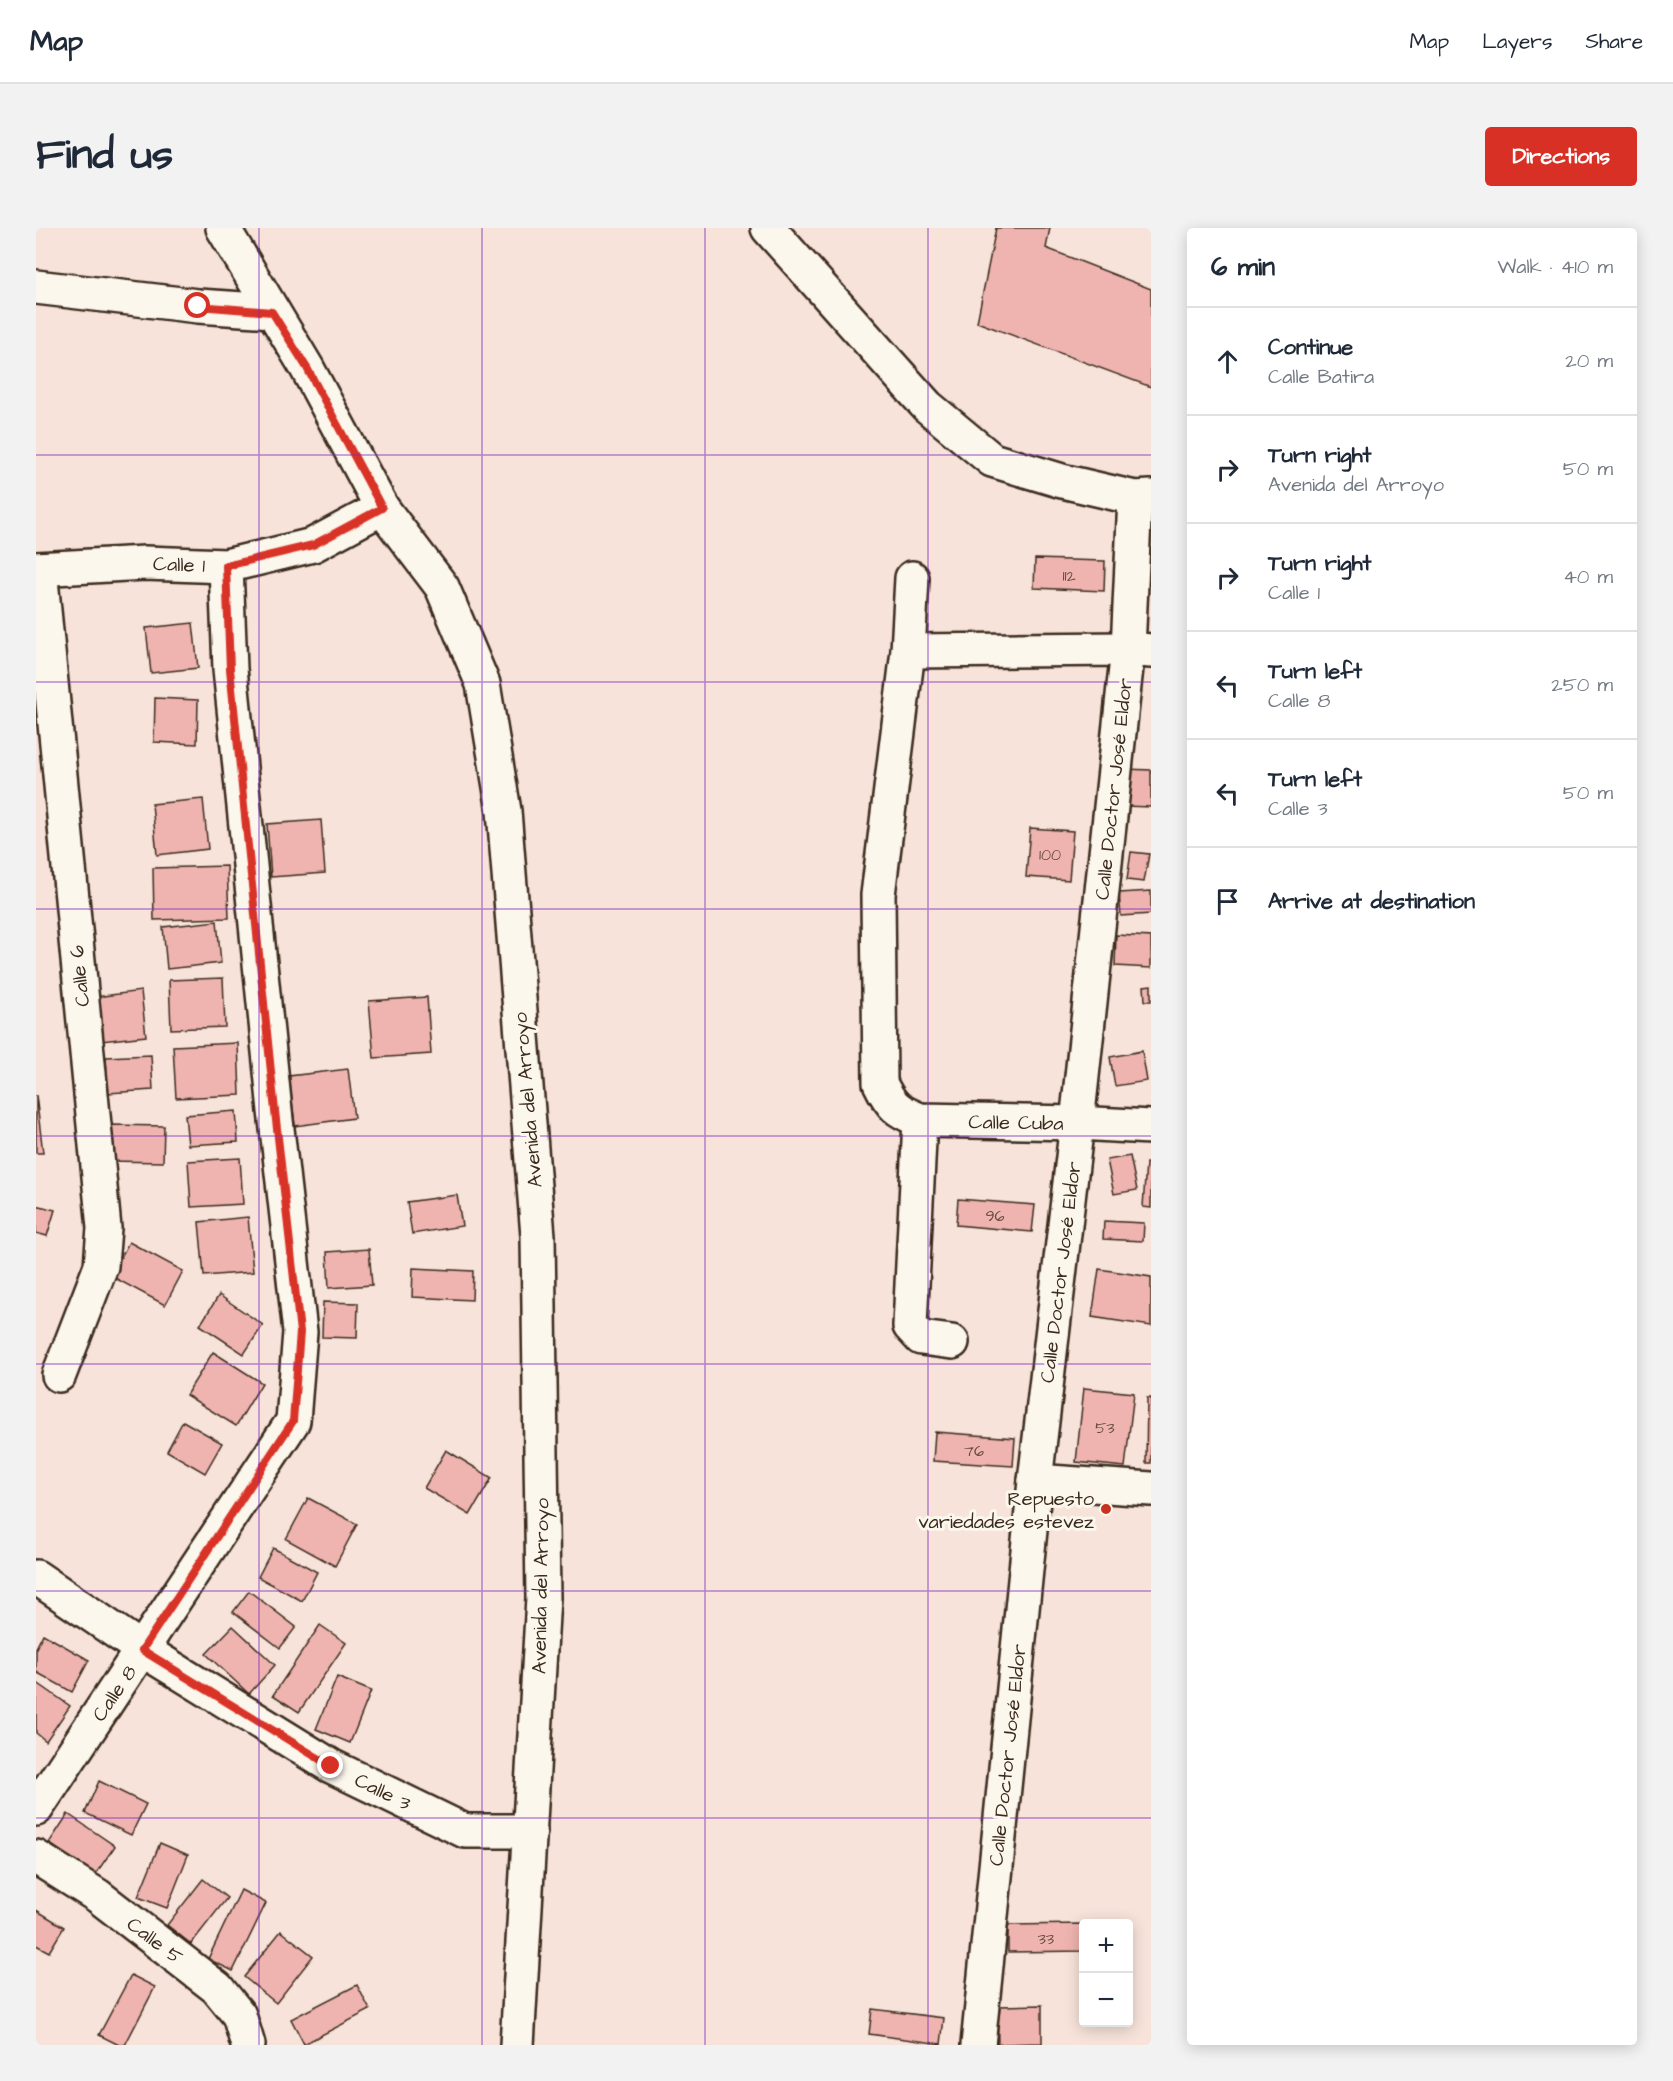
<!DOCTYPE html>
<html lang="en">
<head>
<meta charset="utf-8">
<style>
  body { margin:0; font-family:"Architects Daughter",sans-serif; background:#f2f2f3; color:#1f2937 }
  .controls { position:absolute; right:18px; bottom:18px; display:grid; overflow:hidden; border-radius:6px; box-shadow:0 3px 15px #0003 }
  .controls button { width:54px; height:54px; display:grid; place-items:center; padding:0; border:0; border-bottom:2px solid #e0e1e3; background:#fff; color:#1f2937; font:30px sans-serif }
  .stop { position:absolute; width:18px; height:18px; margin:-14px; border:4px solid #d93025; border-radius:50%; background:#fff }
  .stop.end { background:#d93025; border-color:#fff; box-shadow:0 2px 6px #0008 }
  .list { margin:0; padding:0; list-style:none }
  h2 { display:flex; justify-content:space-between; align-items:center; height:78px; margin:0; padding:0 24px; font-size:26px }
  h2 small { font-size:20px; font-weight:400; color:#747a83 }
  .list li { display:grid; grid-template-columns:39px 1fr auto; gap:18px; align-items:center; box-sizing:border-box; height:108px; padding:0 24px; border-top:2px solid #e0e1e3 }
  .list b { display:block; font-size:22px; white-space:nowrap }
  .list p { margin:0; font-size:20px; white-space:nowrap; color:#747a83 }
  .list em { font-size:20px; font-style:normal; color:#747a83 }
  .icon { flex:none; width:33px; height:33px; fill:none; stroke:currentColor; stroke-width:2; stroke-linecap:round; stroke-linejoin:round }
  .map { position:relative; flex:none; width:1115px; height:1817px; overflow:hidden; border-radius:6px }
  header { display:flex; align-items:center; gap:36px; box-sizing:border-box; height:84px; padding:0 30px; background:#fff; border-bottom:2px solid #e0e1e3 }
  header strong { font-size:28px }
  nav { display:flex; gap:33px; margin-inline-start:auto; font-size:21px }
  .intro { display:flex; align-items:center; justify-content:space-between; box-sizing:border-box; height:144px; padding:0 36px }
  h1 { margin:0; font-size:42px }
  .button { padding:15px 27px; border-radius:6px; background:#d93025; color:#fff; font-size:21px; font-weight:700 }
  main { display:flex; gap:36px; padding:0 36px }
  aside { flex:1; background:#fff; border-radius:6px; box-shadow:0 3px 15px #0003 }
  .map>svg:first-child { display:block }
  .building { fill:#efb4af; stroke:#3b2a1e; stroke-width:1.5 }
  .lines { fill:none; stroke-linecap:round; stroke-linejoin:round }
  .minor-casing { stroke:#3b2a1e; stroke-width:38 }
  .minor { stroke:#fbf7ec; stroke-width:33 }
  .route { stroke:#d93025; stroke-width:8 }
  .grid { fill:none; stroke:#7b2cbf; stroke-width:1.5; stroke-opacity:0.55 }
  .poi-dot { fill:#c8321e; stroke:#fbf7ec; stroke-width:2 }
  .labels { text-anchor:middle; stroke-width:6; stroke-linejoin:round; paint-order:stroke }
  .number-label { font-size:16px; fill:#684c42 }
  .street-label { font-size:20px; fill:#3b2a1e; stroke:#fbf7ec }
  .poi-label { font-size:20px; fill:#3b2a1e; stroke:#fbf7ec; text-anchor:end }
</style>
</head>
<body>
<header>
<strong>Map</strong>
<nav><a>Map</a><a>Layers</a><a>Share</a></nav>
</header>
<div class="intro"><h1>Find us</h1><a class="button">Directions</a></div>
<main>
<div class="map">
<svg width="1115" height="1817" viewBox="0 0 1115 1817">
  <rect width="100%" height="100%" fill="#f7e3da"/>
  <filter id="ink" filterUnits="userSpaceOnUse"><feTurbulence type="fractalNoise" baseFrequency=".0167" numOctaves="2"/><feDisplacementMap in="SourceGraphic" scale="12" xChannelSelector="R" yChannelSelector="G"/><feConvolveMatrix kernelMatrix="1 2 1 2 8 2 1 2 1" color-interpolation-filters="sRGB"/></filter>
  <g filter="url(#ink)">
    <g class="building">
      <polygon points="960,0 1014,0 1010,20 1115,61 1115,159 941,94"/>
      <polygon points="999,331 1069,333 1068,363 998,360"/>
      <polygon points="157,395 162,440 115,445 110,400"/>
      <polygon points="119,470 162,472 161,516 118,514"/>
      <polygon points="1089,541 1115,542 1115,579 1088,578"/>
      <polygon points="167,571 172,621 121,627 116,576"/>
      <polygon points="285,592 289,645 235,649 231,596"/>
      <polygon points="994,600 1037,603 1033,652 990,649"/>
      <polygon points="1095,624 1113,626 1108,654 1091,652"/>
      <polygon points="191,638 193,690 118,692 117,640"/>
      <polygon points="1115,663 1115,686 1085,688 1083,665"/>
      <polygon points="181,693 185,735 131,741 127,699"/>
      <polygon points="1080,707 1115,709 1115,740 1079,738"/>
      <polygon points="187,750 189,799 135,801 133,752"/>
      <polygon points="1115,757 1115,773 1109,773 1108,758"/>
      <polygon points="105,763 110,808 65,813 60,769"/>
      <polygon points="391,769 395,826 338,830 333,773"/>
      <polygon points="202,815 204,867 140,870 137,818"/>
      <polygon points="1106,823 1111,853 1079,858 1074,829"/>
      <polygon points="115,827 117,862 72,865 70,829"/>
      <polygon points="312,841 318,890 259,898 253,848"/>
      <polygon points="0,867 7,925 0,925"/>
      <polygon points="200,883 202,914 152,917 149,887"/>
      <polygon points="74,897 128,898 127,934 73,933"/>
      <polygon points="1094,928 1101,962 1078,966 1071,932"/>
      <polygon points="204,930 207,976 155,979 152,933"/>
      <polygon points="1110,935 1115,936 1115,980 1107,979"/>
      <polygon points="421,967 426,998 376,1006 371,974"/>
      <polygon points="922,971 999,977 996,1004 920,997"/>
      <polygon points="0,977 19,982 11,1008 0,1005"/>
      <polygon points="212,989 217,1044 168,1048 163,994"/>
      <polygon points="1068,993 1108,995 1107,1013 1067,1011"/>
      <polygon points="93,1014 147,1043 129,1077 75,1048"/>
      <polygon points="333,1021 336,1057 293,1060 291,1024"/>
      <polygon points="377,1040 437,1043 436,1072 376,1069"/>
      <polygon points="1063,1041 1115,1049 1115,1098 1056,1089"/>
      <polygon points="183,1067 227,1097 208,1126 164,1097"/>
      <polygon points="287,1074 322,1075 321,1110 286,1109"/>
      <polygon points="177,1124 226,1155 200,1198 150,1167"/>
      <polygon points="1048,1160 1098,1165 1089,1239 1040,1234"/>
      <polygon points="1111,1170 1115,1170 1115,1235 1110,1235"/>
      <polygon points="147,1193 186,1215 169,1245 131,1223"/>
      <polygon points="899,1204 979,1210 977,1238 897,1233"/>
      <polygon points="410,1222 456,1250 434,1287 388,1260"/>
      <polygon points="272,1270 321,1296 299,1338 250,1311"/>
      <polygon points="237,1320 281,1344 266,1373 222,1349"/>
      <polygon points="213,1363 260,1399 244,1420 197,1384"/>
      <polygon points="284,1397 310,1415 263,1484 237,1467"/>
      <polygon points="197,1398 239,1437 213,1466 170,1426"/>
      <polygon points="7,1406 53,1432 36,1464 0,1444 0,1420"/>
      <polygon points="301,1449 335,1463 314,1515 280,1501"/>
      <polygon points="0,1454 34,1478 10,1513 0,1505"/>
      <polygon points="63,1553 110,1576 95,1607 49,1585"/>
      <polygon points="32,1586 79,1618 59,1647 13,1615"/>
      <polygon points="124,1615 152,1627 131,1680 102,1669"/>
      <polygon points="167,1651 191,1670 155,1716 131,1697"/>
      <polygon points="205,1662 230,1675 197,1743 172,1731"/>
      <polygon points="0,1682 28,1699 13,1724 0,1717"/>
      <polygon points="1048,1696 1048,1723 972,1724 972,1697"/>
      <polygon points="245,1703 277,1728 240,1775 208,1749"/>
      <polygon points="95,1747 119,1759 89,1817 83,1817 63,1807"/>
      <polygon points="321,1757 334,1782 268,1816 255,1791"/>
      <polygon points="1006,1777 1006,1815 962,1816 961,1778"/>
      <polygon points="836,1781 908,1790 905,1816 833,1806"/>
    </g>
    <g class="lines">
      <g class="minor-casing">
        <g id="minor">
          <polyline points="187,0 271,140 346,280 406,359 447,456 468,583 502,1008 507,1370 481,1817"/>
          <polyline points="732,0 891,178 956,232 1026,253 1099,270 1115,269"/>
          <polyline points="0,59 162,78 236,83"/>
          <polyline points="0,341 109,335 190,338 277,317 346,280"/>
          <polyline points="4,341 68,1000 65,1038 23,1147"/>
          <path d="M876 350 872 423 842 667 844 855C855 878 861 883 884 892L1041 895 1115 899"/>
          <polyline points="872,423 1092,421 1115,423"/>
          <polyline points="884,892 874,1098 885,1110 916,1114"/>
          <polyline points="999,1253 1115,1261"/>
          <polyline points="0,1349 107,1422 295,1538 429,1603 494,1603"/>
          <polyline points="0,1581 257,1193 264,1104 239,883 194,441 190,338"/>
          <polyline points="0,1629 62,1668 181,1760 203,1787 212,1817"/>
          <polyline points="942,1817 999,1253 1041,895 1092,421 1099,270"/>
        </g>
      </g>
      <use href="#minor" class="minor"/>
    </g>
  </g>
  <g class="lines" filter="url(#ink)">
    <polyline class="route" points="162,78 236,84 271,140 346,280 277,317 190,338 194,441 239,883 264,1104 257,1193 106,1422 295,1538"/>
  </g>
  <path class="grid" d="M223 0V1817M446 0V1817M669 0V1817M892 0V1817M0 227H1115M0 454H1115M0 681H1115M0 908H1115M0 1136H1115M0 1363H1115M0 1590H1115"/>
  <circle class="poi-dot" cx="1070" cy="1281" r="6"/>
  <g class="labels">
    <g class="number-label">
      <text x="1033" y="353">112</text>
      <text x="1014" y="632">100</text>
      <text x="959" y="993">96</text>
      <text x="1069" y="1205">53</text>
      <text x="938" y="1228">76</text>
      <text x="1010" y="1716">33</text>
    </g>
    <g class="street-label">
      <text transform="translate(143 336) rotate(2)" y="7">Calle 1</text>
      <text transform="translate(1077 561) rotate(-84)" y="7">Calle Doctor José Eldor</text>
      <text transform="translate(43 748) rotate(-96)" y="7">Calle 6</text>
      <text transform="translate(491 872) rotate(-95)" y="7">Avenida del Arroyo</text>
      <text transform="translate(980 894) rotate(1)" y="7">Calle Cuba</text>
      <text transform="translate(1024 1044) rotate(-83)" y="7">Calle Doctor José Eldor</text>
      <text transform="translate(504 1358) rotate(-89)" y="7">Avenida del Arroyo</text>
      <text transform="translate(78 1465) rotate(-56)" y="7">Calle 8</text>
      <text transform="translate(971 1527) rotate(-84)" y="7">Calle Doctor José Eldor</text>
      <text transform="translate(347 1563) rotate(26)" y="7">Calle 3</text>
      <text transform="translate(119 1712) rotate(37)" y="7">Calle 5</text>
    </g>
    <g class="poi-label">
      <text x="1058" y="1277">Repuesto<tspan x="1058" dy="23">variedades estevez</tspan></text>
    </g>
  </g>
</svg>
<div class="controls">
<button>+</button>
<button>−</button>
</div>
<div class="stop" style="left:162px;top:78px"></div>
<div class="stop end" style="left:295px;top:1538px"></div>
</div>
<aside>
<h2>6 min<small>Walk · 410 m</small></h2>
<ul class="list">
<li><svg class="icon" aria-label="ahead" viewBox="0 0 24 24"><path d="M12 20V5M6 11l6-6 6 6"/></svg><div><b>Continue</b><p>Calle Batira</p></div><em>20 m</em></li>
<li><svg class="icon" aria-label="right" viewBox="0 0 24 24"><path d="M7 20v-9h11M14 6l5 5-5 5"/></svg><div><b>Turn right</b><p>Avenida del Arroyo</p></div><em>50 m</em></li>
<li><svg class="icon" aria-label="right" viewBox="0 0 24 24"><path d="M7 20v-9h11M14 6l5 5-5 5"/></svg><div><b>Turn right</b><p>Calle 1</p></div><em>40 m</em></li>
<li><svg class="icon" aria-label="left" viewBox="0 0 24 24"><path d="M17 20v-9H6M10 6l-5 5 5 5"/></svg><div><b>Turn left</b><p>Calle 8</p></div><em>250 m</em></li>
<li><svg class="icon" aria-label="left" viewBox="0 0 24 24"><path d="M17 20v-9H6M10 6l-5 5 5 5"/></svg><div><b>Turn left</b><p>Calle 3</p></div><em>50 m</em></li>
<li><svg class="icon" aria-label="arrive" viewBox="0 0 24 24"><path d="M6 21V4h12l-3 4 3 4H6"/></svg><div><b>Arrive at destination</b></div></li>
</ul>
</aside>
</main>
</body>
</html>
